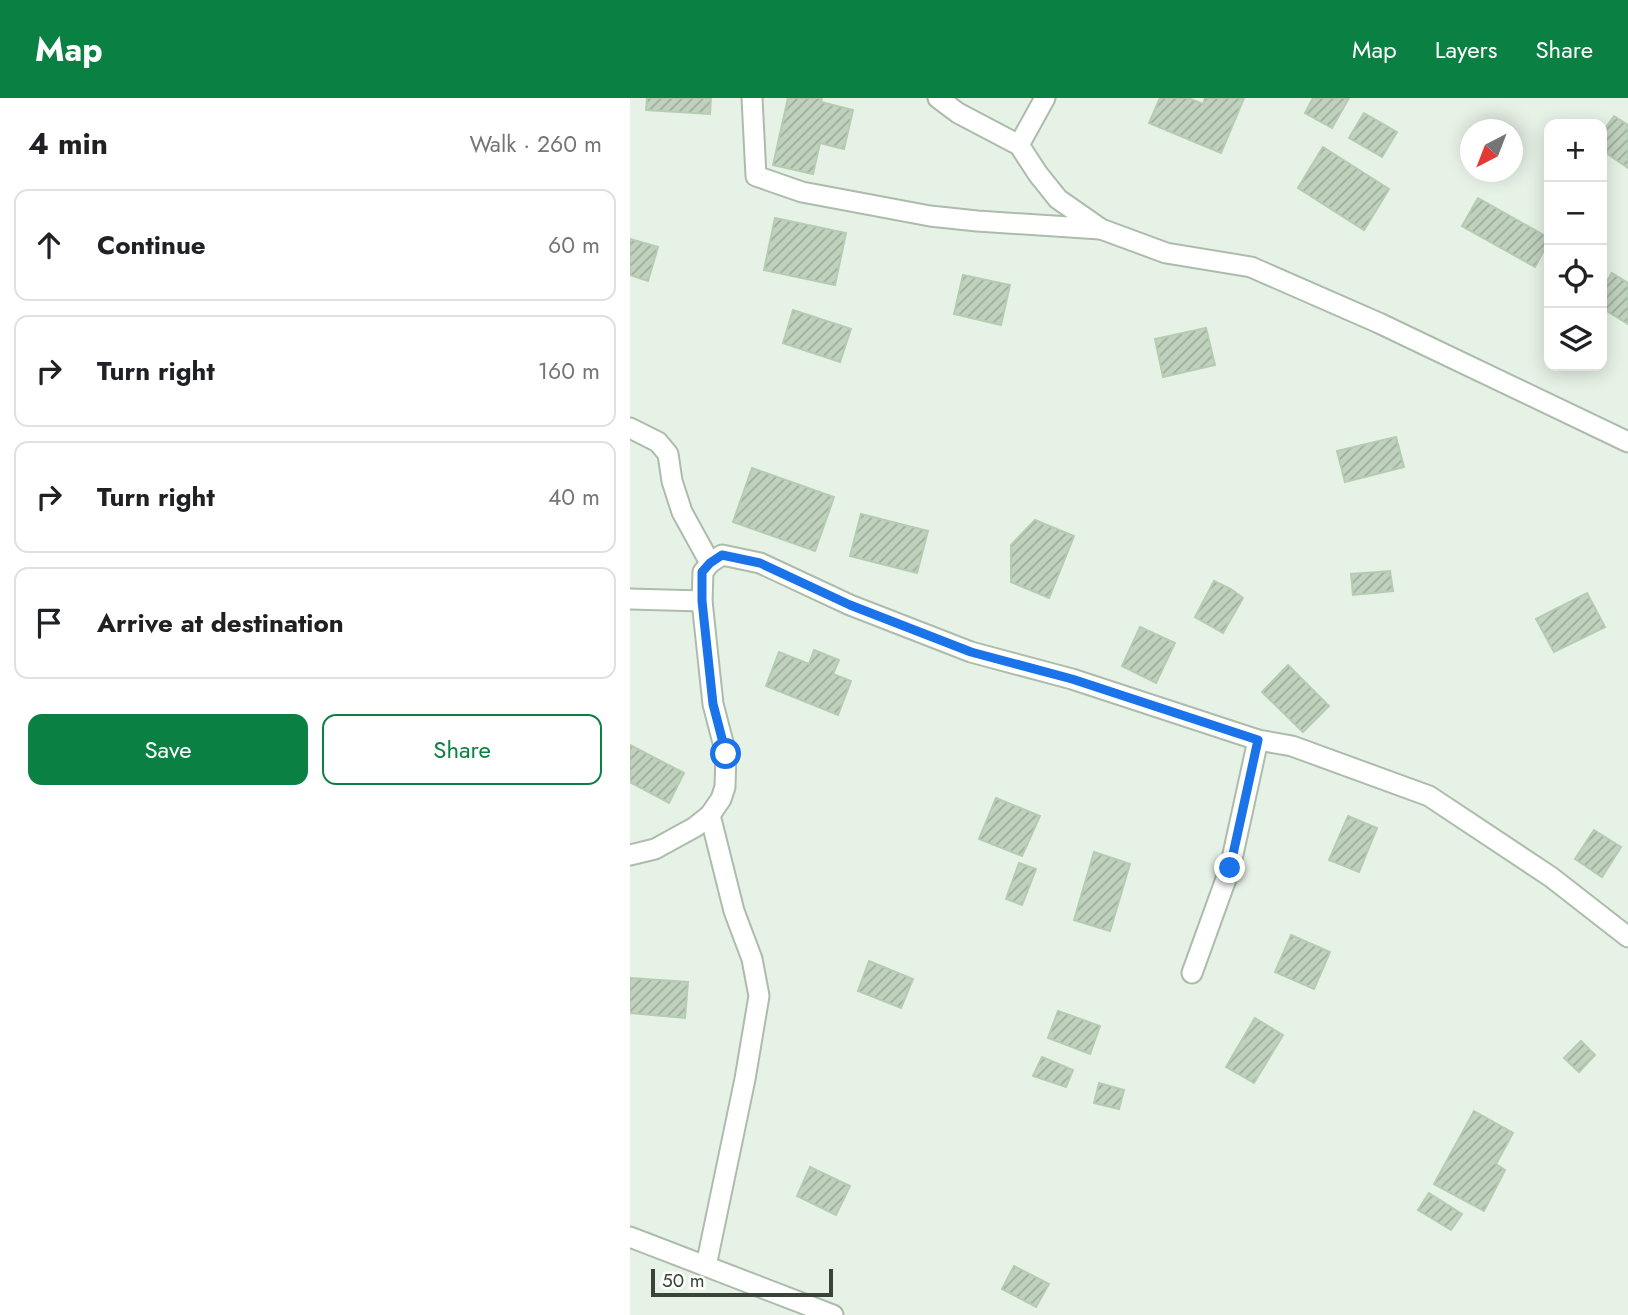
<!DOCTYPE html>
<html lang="en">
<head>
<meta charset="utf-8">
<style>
  body { margin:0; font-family:Jost,sans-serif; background:#f6f6f6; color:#202124 }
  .controls { position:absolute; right:21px; top:21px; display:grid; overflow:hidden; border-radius:14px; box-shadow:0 4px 18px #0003 }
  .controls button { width:63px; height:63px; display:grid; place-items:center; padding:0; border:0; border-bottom:2px solid #e0e0e0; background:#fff; color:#202124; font:35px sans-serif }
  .compass { position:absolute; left:830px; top:21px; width:63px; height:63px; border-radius:50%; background:#fff; box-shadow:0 4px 18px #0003; rotate:222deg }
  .scale { position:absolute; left:21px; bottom:18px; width:182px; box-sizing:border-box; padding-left:7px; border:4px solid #384437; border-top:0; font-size:19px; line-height:24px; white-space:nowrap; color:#384437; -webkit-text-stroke:5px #fff; paint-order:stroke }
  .stop { position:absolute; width:21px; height:21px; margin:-16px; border:5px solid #1a73e8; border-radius:50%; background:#fff }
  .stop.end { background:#1a73e8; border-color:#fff; box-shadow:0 2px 7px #0008 }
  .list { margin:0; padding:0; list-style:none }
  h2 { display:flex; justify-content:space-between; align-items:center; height:91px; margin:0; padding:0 28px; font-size:30px }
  h2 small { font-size:23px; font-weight:400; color:#757577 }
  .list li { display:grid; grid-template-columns:46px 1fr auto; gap:21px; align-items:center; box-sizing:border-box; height:112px; margin:0 14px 14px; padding:0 14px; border:2px solid #e0e0e0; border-radius:14px }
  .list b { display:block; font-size:26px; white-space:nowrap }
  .list em { font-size:23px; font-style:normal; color:#757577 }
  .actions { display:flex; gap:14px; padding:21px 28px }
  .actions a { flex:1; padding:16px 0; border:2px solid #0b8043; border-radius:14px; text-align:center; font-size:24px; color:#0b8043 }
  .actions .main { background:#0b8043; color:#fff }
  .icon { flex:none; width:38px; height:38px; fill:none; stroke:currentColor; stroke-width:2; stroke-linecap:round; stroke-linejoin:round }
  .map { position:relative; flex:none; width:998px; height:1217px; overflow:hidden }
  header { display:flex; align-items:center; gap:42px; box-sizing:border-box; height:98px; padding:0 35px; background:#0b8043; color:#fff }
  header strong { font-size:33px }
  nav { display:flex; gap:38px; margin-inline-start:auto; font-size:24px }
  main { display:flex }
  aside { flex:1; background:#fff }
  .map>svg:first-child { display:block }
  .building { fill:url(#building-hatch); stroke:#b5ccb2; stroke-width:2 }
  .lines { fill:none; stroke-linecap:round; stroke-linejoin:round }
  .minor-casing { stroke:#acbcaa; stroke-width:23 }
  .minor { stroke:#fff; stroke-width:19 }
  .route { stroke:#1a73e8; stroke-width:9 }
</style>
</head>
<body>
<header>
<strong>Map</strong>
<nav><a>Map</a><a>Layers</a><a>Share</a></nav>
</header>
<main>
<aside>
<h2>4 min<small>Walk · 260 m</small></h2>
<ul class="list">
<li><svg class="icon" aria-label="ahead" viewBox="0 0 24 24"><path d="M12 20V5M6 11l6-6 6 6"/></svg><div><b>Continue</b></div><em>60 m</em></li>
<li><svg class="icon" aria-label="right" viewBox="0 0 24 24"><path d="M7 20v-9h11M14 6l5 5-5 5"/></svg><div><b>Turn right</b></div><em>160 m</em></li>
<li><svg class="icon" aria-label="right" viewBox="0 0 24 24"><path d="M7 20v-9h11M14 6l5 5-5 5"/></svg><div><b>Turn right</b></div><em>40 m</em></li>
<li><svg class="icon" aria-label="arrive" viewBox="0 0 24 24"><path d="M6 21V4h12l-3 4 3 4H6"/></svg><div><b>Arrive at destination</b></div></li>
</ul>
<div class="actions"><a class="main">Save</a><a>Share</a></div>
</aside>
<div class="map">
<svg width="998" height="1217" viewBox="0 0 998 1217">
  <defs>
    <pattern id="building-hatch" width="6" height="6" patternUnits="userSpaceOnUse" patternTransform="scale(1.75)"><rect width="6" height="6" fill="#c0d2be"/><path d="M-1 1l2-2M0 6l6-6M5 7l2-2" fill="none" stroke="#9dac9b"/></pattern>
  </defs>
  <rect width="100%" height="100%" fill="#e7f2e7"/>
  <g class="building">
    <polygon points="17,0 81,0 80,16 16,12"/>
    <polygon points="158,0 192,0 191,4 223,12 214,51 190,45 183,76 143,67"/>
    <polygon points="530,0 558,0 573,6 575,0 614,0 591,55 519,25"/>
    <polygon points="683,0 719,0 702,30 675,15"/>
    <polygon points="734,15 767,34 752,59 719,40"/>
    <polygon points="984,18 998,27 998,70 972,52 972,35"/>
    <polygon points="693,49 759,91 734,132 668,90"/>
    <polygon points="848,100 919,140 919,143 905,169 832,128"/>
    <polygon points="145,120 216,135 205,187 134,172"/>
    <polygon points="0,141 28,149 18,183 0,177"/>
    <polygon points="982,175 998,185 998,226 972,210 972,191"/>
    <polygon points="333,177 380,187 371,227 324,216"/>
    <polygon points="163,212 221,231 210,264 153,245"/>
    <polygon points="576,230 585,267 533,279 525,241"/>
    <polygon points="766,339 774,369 715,384 707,353"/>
    <polygon points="122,370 204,399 185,453 103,424"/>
    <polygon points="231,416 298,433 287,475 220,458"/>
    <polygon points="405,422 444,438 419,500 381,484 381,447"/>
    <polygon points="760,473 763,493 723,497 721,476"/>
    <polygon points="584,483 601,491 613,500 593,535 565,519"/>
    <polygon points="957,495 975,529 924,554 906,521"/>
    <polygon points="510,529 545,545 526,585 492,568"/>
    <polygon points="184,552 209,562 203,576 221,583 208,617 136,588 149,554 179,566"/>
    <polygon points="658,567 699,608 673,634 632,594"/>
    <polygon points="0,647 54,675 39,705 0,684"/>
    <polygon points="366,700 410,718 392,758 349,741"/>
    <polygon points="718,718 747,730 729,774 699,762"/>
    <polygon points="964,732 991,749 972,779 945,761"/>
    <polygon points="464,754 500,766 480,833 444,822"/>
    <polygon points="389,765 406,771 392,807 376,801"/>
    <polygon points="661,837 700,854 684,891 645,874"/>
    <polygon points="239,863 283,881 271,910 228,893"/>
    <polygon points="0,880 58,884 55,920 0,915"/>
    <polygon points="428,913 470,928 460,956 418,940"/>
    <polygon points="625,920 653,937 624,985 596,969"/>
    <polygon points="951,943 965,957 949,974 934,960"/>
    <polygon points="412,959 443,972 436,989 403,978"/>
    <polygon points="469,985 494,992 489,1011 464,1005"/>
    <polygon points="844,1013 883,1035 866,1066 875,1072 854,1113 804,1086"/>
    <polygon points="180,1069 220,1088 206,1117 167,1098"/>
    <polygon points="799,1095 832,1116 821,1132 788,1112"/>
    <polygon points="384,1168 419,1186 406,1209 372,1191"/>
  </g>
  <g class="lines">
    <g class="minor-casing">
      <g id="minor">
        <polyline points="122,0 126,78 172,94 300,118 347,123 470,131"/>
        <polyline points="308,0 328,15 389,47 408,76 428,101 471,131 536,155 621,169 749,225 998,344"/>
        <polyline points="389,47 415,0"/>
        <polyline points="0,330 28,344 38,356 42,383 52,414 80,465 73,474 72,503 83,606 96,656 95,689 91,701 80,717 65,729 25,751 0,757"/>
        <polyline points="80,465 92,457 130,465 220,507 341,554 442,581 628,642 662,648 799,698 921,779 998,839"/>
        <polyline points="0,501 72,503"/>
        <polyline points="562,875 600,770 628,642"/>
        <polyline points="0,1139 203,1217"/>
        <polyline points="76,1168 115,981 129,898 122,861 104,813 80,717"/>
      </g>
    </g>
    <use href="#minor" class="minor"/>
  </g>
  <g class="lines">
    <polyline class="route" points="96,656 83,606 72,503 72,474 80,465 92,457 130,465 220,507 341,554 442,581 628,642 600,770"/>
  </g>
</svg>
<div class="controls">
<button>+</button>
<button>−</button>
<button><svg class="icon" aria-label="locate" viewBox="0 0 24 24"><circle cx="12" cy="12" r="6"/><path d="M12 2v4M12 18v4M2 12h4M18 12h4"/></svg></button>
<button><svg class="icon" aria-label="layers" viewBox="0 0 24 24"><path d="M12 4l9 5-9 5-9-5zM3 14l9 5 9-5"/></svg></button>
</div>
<svg class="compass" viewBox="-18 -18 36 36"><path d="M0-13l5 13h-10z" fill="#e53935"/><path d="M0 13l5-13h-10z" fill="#757577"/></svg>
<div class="scale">50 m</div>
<div class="stop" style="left:96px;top:656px"></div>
<div class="stop end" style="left:600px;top:770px"></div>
</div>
</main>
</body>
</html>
